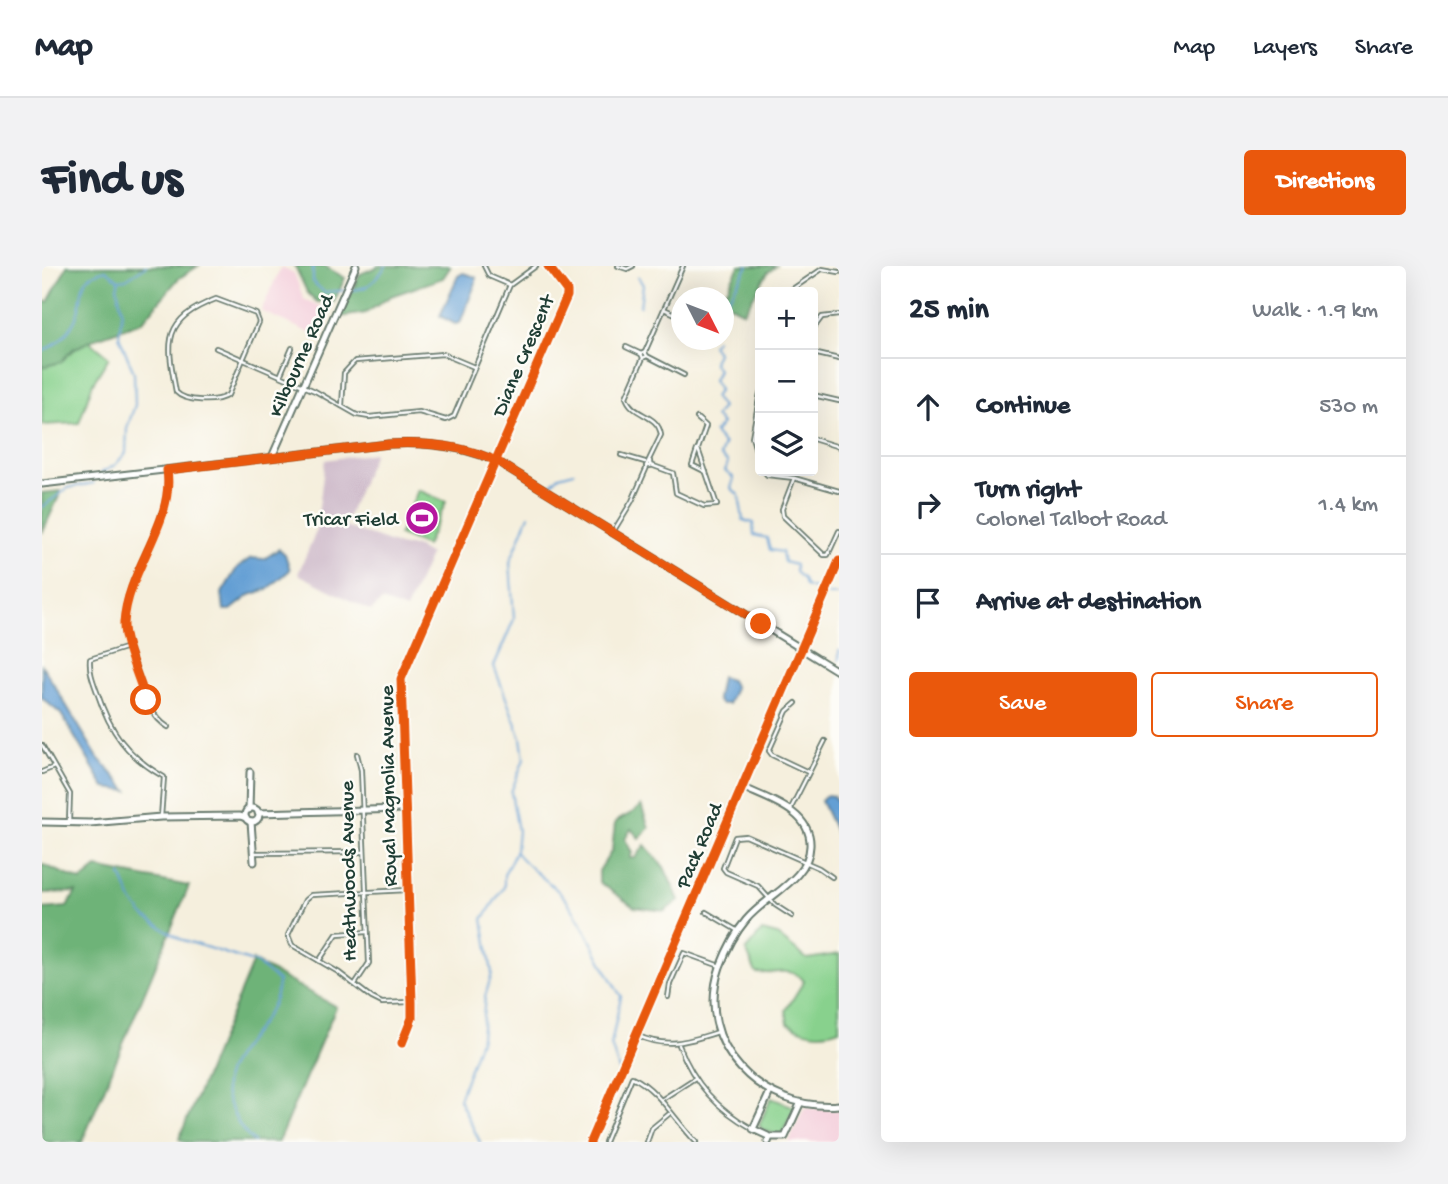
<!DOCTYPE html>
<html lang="en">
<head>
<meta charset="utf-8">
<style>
  body { margin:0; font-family:"Gochi Hand",sans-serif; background:#f2f2f3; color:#1f2937 }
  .controls { position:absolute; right:21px; top:21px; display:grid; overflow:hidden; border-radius:7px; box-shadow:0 7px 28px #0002 }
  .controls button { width:63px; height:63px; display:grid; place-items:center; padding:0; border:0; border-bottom:2px solid #e0e1e3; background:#fff; color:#1f2937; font:35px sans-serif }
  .compass { position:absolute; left:629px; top:21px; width:63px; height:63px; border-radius:50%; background:#fff; box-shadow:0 7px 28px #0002; rotate:132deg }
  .stop { position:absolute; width:21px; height:21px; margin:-16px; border:5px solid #ea580c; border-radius:50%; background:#fff }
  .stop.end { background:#ea580c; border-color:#fff; box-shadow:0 2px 7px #0008 }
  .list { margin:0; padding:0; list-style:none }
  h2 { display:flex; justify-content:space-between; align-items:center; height:91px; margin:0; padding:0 28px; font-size:30px }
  h2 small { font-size:23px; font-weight:400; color:#747a83 }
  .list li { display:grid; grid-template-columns:46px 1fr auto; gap:21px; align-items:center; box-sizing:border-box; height:98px; padding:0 28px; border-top:2px solid #e0e1e3 }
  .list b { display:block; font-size:26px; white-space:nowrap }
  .list p { margin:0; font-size:23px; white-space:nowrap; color:#747a83 }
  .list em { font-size:23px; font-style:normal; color:#747a83 }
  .actions { display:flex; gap:14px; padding:21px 28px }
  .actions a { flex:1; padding:16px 0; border:2px solid #ea580c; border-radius:7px; text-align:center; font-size:24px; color:#ea580c }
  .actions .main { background:#ea580c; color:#fff }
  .icon { flex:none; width:38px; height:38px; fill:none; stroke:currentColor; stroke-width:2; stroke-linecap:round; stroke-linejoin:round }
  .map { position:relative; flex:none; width:797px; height:876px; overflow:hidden; border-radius:7px }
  header { display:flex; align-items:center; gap:42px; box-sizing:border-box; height:98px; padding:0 35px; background:#fff; border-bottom:2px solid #e0e1e3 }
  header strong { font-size:33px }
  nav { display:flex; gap:38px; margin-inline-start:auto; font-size:24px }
  .intro { display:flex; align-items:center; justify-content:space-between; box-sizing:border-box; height:168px; padding:0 42px }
  h1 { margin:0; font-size:49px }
  .button { padding:18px 32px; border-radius:7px; background:#ea580c; color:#fff; font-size:24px; font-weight:700 }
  main { display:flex; gap:42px; padding:0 42px }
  aside { flex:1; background:#fff; border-radius:7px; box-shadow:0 7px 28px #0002 }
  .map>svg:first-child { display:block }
  .built { fill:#f4cfdc }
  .industrial { fill:#d0bdcc }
  .green { fill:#88d18d; stroke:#548760; stroke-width:2 }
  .forest { fill:#6eb378; stroke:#467856; stroke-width:2 }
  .water { fill:#649fd4; stroke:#426e84; stroke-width:2 }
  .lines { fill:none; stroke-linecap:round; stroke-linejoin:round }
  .stream { stroke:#649fd4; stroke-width:2 }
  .street-casing { stroke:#6a7b6f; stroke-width:6 }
  .secondary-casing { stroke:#6a7b6f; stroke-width:9 }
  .street { stroke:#fff; stroke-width:2.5 }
  .secondary { stroke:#fff; stroke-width:5 }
  .cycleway-casing { stroke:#fdfcf7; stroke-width:13 }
  .cycleway { stroke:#e8590c; stroke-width:9 }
  .route { stroke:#ea580c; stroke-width:9 }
  .labels { text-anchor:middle; stroke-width:5; stroke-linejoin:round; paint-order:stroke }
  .street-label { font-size:21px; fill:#1f3d34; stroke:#fdfcf7 }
  .poi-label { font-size:21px; fill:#1f3d34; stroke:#fdfcf7; text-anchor:end }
</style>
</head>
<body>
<header>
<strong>Map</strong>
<nav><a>Map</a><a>Layers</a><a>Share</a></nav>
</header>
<div class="intro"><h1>Find us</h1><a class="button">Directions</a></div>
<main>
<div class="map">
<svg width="797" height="876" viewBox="0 0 797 876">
  <rect width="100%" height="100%" fill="#fdfcf7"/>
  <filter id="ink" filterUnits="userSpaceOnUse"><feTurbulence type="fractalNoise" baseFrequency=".0143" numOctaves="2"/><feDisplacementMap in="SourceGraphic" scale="14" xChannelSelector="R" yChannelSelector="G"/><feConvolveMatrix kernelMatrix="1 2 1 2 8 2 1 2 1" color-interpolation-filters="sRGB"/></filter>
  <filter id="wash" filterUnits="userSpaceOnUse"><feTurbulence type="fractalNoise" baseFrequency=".00686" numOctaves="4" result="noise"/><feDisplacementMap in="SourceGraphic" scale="28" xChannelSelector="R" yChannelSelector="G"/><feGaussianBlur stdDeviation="1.57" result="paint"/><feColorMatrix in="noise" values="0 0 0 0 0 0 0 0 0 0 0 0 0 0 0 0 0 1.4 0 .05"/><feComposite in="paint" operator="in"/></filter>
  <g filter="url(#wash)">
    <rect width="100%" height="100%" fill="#f5efdd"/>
    <g class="built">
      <polygon points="239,1 252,7 262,33 289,45 277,71 219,45"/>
      <polygon points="762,842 797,844 797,876 747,876"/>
    </g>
    <polygon class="industrial" points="332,187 302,260 358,280 373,280 388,289 364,344 340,335 329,345 256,308 274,265 283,194"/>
    <g class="green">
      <path d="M47 75 67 91 51 117 37 157 0 159V101C25 95 25 85 47 75Z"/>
      <polygon points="376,224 404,236 384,280 357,269"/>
      <path d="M720 665 735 669 765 693 797 688V763C779 770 763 768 746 757L744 744 762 715C748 699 734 709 714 707L704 684Z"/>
      <polygon points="729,832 753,841 739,870 721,864 717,859"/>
    </g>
    <g class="forest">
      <polygon points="25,0 156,0 136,13 100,56 57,71 31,83 19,96 0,101 0,35 6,36"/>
      <polygon points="253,0 282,0 303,12 292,36 275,36 265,26"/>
      <polygon points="337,0 409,0 401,12 349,30 324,47 298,51 318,8"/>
      <polygon points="697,0 734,0 726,6 702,46 682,36 681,31"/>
      <polygon points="18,225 18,228 0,267 0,227"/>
      <path d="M599 539 607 562 597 572 589 563 583 573 590 587 588 592H593L603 579 622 601 637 634 623 645 592 641 557 616V605L570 584 573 557C582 549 591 549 599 539Z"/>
      <polygon points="0,598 39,615 55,602 147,620 40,876 0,876 0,643 25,641 34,626 0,627"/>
      <polygon points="211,695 294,741 236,876 143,876 137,873"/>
    </g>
    <g class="water">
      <polygon points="421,7 434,11 434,16 418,57 413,58 398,50 416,10"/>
      <polygon points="237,283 243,288 248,304 226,323 208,329 189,344 182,344 180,327 195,302 209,292 222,293"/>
      <polygon points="0,399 56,492 86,525 63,522 19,448 0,432"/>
      <polygon points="679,411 689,414 693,422 686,438 678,438 675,433"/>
      <polygon points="785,529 791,530 797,538 797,574 779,535"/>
    </g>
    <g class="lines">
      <g class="stream">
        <path d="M271 0V16L282 26C316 22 322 31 344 0"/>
        <polyline points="596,11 601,19 598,40"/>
        <polyline points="682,39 706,0"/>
        <polyline points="674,74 670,79 675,86 671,96 676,104 671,114 677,124 672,131 680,141 673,151 680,158 672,167 682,179 678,190 686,196 683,205 692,212 689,222 697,229 701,254 711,257 712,269 725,272 728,284 740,286 742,296 753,299 753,306 761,313 763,320 778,325"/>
        <path d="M0 86C16 78 31 64 36 46 43 24 34 11 64 4L77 14 84 13 104 0"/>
        <polyline points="59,207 73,199 84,187 85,162 93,139 92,107 77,70 80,45 75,21 77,14"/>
        <polyline points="504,223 517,210 532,206"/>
        <polyline points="0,241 26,222 52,217"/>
        <polyline points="786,329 797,329"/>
        <polyline points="797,384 797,394"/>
        <path d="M473 585C487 605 510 615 525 635 547 665 559 700 579 730L569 779 577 804"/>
        <path d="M79 609 90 635 102 650 138 673 214 697 236 715C235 765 163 794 188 840 195 855 199 865 212 876"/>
        <polyline points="438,876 417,833 439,771 443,731 450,707 441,653 462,621 462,609 474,584 476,565 469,526 482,493 479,472 452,400 472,353 468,296 487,249"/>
      </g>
    </g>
  </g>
  <g filter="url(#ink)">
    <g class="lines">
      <g class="street-casing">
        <g id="street">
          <polyline points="442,0 447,10 468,19"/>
          <polyline points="576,0 585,3 591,0"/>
          <polyline points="746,26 780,3 797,6"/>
          <path d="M174 33 214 48 217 56 186 129C174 137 143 136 134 126 125 77 119 54 174 33Z"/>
          <polyline points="622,43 640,51"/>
          <polyline points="771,63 780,51 797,49"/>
          <polyline points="584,81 599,88"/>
          <polyline points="174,82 273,125 315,149 327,151 377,146 404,154 412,150 468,19 494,0"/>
          <polyline points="603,86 641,0"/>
          <polyline points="771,87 797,93"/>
          <polyline points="605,90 642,109"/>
          <path d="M601 92 605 90 603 86 599 88 601 92 584 131C590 151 616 147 619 169L604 200H608V195"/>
          <polyline points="238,110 250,82"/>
          <polyline points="718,127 710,171 718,198"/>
          <polyline points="771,129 797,135"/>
          <polyline points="300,140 302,107 313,95 401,88 432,101"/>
          <polyline points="771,173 797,181"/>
          <polyline points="655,184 650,199 664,206"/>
          <polyline points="579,189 603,196"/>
          <polyline points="453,195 525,30 525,25 506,0"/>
          <polyline points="609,199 631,207 634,227 662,240 675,239 656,183 664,160 655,152"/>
          <path d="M125 204C132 258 83 303 82 359 82 375 92 395 97 411 103 430 108 450 126 461"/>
          <polyline points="722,205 725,209 752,212 797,225"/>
          <polyline points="752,212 740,243 741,250 782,289 786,289 797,265"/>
          <polyline points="571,266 590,235 605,201"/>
          <path d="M86 381 48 393C47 405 51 415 55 426 68 466 85 490 122 511L119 551"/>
          <polyline points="754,437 745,445 727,485 730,489 766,506"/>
          <polyline points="0,479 28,528 27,555"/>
          <polyline points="0,506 12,501"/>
          <polyline points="748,544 783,475"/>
          <polyline points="213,587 321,586"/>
          <polyline points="365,624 269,629 263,634 246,669 250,679 296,706 330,732 340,737 369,736"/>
          <polyline points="664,646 696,665"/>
          <polyline points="750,650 733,639 716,620 684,606 681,602 693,571 704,570 777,602 790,611"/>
          <polyline points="277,695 295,668 325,666"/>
          <polyline points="313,718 327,697 319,504 315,488"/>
          <polyline points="626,731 628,718 642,687 678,700"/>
          <path d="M594 769C624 783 645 776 676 766"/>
          <path d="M637 779C652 818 675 843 711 863"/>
          <polyline points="619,834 653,812"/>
          <path d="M563 876 590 811C616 823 633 854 654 876"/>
          <polyline points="605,876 610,862 627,848"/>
        </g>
      </g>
      <g class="secondary-casing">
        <g id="secondary">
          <polyline points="230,191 314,0"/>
          <path d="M0 218 347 178C385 176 423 180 458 197L797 406"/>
          <path d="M700 521C725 533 770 545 768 580 767 613 724 630 704 654 693 667 684 685 678 701 651 779 720 846 797 839"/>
          <circle cx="210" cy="549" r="7"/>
          <polyline points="207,544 208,506"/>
          <polyline points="216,547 361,543"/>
          <polyline points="0,556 48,557 119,551 198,550 204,552"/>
          <polyline points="209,556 212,596"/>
          <polyline points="360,777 370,752 370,736 359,413 453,195"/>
          <polyline points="728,826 711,863 728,871"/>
          <polyline points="548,876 797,295"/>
          <polyline points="726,876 728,871 743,871 758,838"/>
        </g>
      </g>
      <use href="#street" class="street"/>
      <use href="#secondary" class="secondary"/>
      <g class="cycleway-casing">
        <g id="cycleway">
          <polyline points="360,777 370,752 370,736 359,413 525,30 525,25 506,0"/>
          <polyline points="548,876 797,295"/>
        </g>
      </g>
      <use href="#cycleway" class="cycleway"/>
    </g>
  </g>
  <g class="lines" filter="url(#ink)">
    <path class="route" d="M104 434C98 413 81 377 82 357 85 303 133 257 125 204L347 178C385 176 423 179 458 197L719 358"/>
  </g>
  <defs>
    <g id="stadium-disc" transform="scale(1.75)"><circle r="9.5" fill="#b5179e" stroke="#fdfcf7"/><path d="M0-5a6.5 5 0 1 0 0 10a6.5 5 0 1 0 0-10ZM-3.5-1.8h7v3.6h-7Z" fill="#fff"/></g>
  </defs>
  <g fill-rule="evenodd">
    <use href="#stadium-disc" x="380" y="252"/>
  </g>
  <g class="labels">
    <g class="street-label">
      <text transform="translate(258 89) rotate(-66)" y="7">Kilbourne Road</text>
      <text transform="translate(480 89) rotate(-67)" y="7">Diane Crescent</text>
      <text transform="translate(345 520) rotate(-91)" y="7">Royal Magnolia Avenue</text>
      <text transform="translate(656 579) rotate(-67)" y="7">Pack Road</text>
      <text transform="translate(305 605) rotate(-91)" y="7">Heathwoods Avenue</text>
    </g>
    <g class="poi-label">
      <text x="356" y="259">Tricar Field</text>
    </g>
  </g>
</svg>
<div class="controls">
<button>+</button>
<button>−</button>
<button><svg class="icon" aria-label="layers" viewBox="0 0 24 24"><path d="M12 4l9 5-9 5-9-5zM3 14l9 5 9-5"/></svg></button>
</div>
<svg class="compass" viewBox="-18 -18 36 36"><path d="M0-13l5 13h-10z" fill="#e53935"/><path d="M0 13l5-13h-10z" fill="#747a83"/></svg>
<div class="stop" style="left:104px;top:434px"></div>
<div class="stop end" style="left:719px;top:358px"></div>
</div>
<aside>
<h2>25 min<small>Walk · 1.9 km</small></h2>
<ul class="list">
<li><svg class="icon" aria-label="ahead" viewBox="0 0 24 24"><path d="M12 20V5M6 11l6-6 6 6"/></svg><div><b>Continue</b></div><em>530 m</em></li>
<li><svg class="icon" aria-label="right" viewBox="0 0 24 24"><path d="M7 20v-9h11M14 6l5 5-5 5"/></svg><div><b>Turn right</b><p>Colonel Talbot Road</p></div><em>1.4 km</em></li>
<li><svg class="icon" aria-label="arrive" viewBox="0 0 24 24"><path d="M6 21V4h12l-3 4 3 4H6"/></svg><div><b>Arrive at destination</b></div></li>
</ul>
<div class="actions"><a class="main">Save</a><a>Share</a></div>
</aside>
</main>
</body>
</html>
